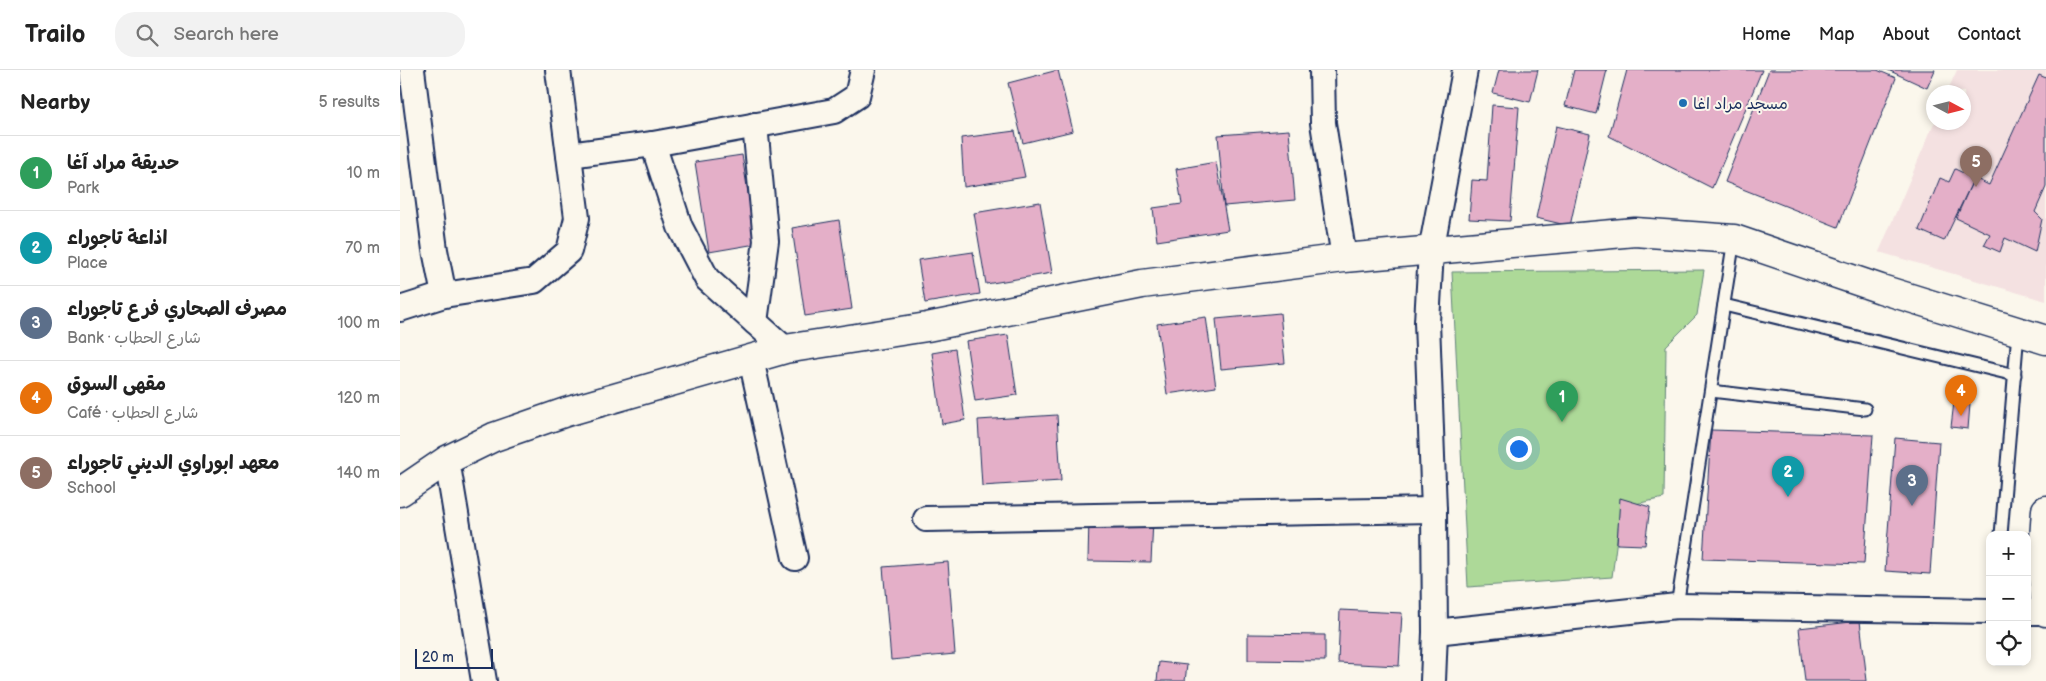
<!DOCTYPE html>
<html lang="en">
<head>
<meta charset="utf-8">
<style>
  body { margin:0; font-family:"Balsamiq Sans","Playpen Sans Arabic",sans-serif; background:#f2f2f2; color:#222 }
  .controls { position:absolute; right:15px; bottom:15px; display:grid; overflow:hidden; border-radius:10px; box-shadow:0 2px 8px #0003 }
  .controls button { width:45px; height:45px; display:grid; place-items:center; padding:0; border:0; border-bottom:1px solid #e0e0e0; background:#fff; color:#222; font:25px sans-serif }
  .compass { position:absolute; left:1526px; top:15px; width:45px; height:45px; border-radius:50%; background:#fff; box-shadow:0 2px 8px #0003; rotate:97deg }
  .scale { position:absolute; left:15px; bottom:12px; width:78px; box-sizing:border-box; padding-left:5px; border:2px solid #1b2f5e; border-top:0; font-size:14px; line-height:18px; white-space:nowrap; color:#1b2f5e; -webkit-text-stroke:4px #fbf7ec; paint-order:stroke }
  .you { position:absolute; left:1118px; top:378px; width:18px; height:18px; margin:-12px; border:4px solid #fff; border-radius:50%; background:#1a73e8; box-shadow:0 0 0 8px #1a73e833 }
  .badge { display:grid; place-items:center; width:32px; height:32px; border-radius:50%; background:#111827; color:#fff; font-size:16px; font-weight:700 }
  .pin { position:absolute; translate:-50% -41px; filter:drop-shadow(0 1px 2px #0008) }
  .pin::after { content:''; position:absolute; top:26px; width:18px; height:15px; background:inherit; clip-path:polygon(0 0,100% 0,50% 100%) }
  .list { margin:0; padding:0; list-style:none }
  h2 { display:flex; justify-content:space-between; align-items:center; height:65px; margin:0; padding:0 20px; font-size:21px }
  h2 small { font-size:16px; font-weight:400; color:#767676 }
  .list li { display:grid; grid-template-columns:32px 1fr auto; gap:15px; align-items:center; box-sizing:border-box; height:75px; padding:0 20px; border-top:1px solid #e0e0e0 }
  .list b { display:block; font-size:19px; white-space:nowrap }
  .list p { margin:0; font-size:16px; white-space:nowrap; color:#767676 }
  .list em { font-size:16px; font-style:normal; color:#767676 }
  .icon { flex:none; width:28px; height:28px; fill:none; stroke:currentColor; stroke-width:2; stroke-linecap:round; stroke-linejoin:round }
  .map { position:relative; flex:none; width:1646px; height:611px; overflow:hidden }
  header { display:flex; align-items:center; gap:30px; box-sizing:border-box; height:70px; padding:0 25px; background:#fff; border-bottom:1px solid #e0e0e0 }
  header strong { font-size:24px }
  nav { display:flex; gap:28px; margin-inline-start:auto; font-size:18px }
  .search { width:350px; height:45px; background:#f2f2f2; display:flex; align-items:center; gap:12px; box-sizing:border-box; padding:0 18px; border-radius:20px; color:#767676; font-size:19px }
  main { display:flex }
  aside { flex:1; background:#fff }
  .map>svg:first-child { display:block }
  .built { fill:#f4e1e1 }
  .green { fill:#add998; stroke:#64847b }
  .building { fill:#e4afc8; stroke:#1b2f5e }
  .lines { fill:none; stroke-linecap:round; stroke-linejoin:round }
  .service-casing { stroke:#1b2f5e; stroke-width:15 }
  .minor-casing { stroke:#1b2f5e; stroke-width:28 }
  .tertiary-casing { stroke:#1b2f5e; stroke-width:31 }
  .service { stroke:#fbf7ec; stroke-width:11 }
  .minor { stroke:#fbf7ec; stroke-width:24 }
  .tertiary { stroke:#fbf7ec; stroke-width:28 }
  .poi-dot { fill:#1f6fb2; stroke:#fbf7ec; stroke-width:2 }
  .labels { text-anchor:middle; stroke-width:4; stroke-linejoin:round; paint-order:stroke }
  .poi-label { font-size:16px; fill:#1b2f5e; stroke:#fbf7ec; text-anchor:start }
</style>
</head>
<body>
<header>
<strong>Trailo</strong>
<div class="search"><svg class="icon" aria-label="search" viewBox="0 0 24 24"><circle cx="10" cy="10" r="6"/><path d="M15 15l6 6"/></svg>Search here</div>
<nav><a>Home</a><a>Map</a><a>About</a><a>Contact</a></nav>
</header>
<main>
<aside>
<h2>Nearby<small>5 results</small></h2>
<ul class="list">
<li><span class="badge" style="background:#2e9e5b">1</span><div><b>حديقة مراد آغا</b><p>Park</p></div><em>10 m</em></li>
<li><span class="badge" style="background:#0f9aa8">2</span><div><b>اذاعة تاجوراء</b><p>Place</p></div><em>70 m</em></li>
<li><span class="badge" style="background:#5c6f8a">3</span><div><b>مصرف الصحاري فرع تاجوراء</b><p>Bank · شارع الحطاب</p></div><em>100 m</em></li>
<li><span class="badge" style="background:#e8710a">4</span><div><b>مقهى السوق</b><p>Café · شارع الحطاب</p></div><em>120 m</em></li>
<li><span class="badge" style="background:#8d6e63">5</span><div><b>معهد ابوراوي الديني تاجوراء</b><p>School</p></div><em>140 m</em></li>
</ul>
</aside>
<div class="map">
<svg width="1646" height="611" viewBox="0 0 1646 611">
  <rect width="100%" height="100%" fill="#fbf7ec"/>
  <filter id="ink" filterUnits="userSpaceOnUse"><feTurbulence type="fractalNoise" baseFrequency=".02" numOctaves="2"/><feDisplacementMap in="SourceGraphic" scale="10" xChannelSelector="R" yChannelSelector="G"/><feConvolveMatrix kernelMatrix="1 2 1 2 8 2 1 2 1" color-interpolation-filters="sRGB"/></filter>
  <g filter="url(#ink)">
    <polygon class="built" points="1557,0 1646,0 1646,231 1479,182 1534,53 1564,52 1564,22 1547,22"/>
    <polygon class="green" points="1304,200 1297,245 1266,276 1264,428 1221,437 1212,507 1068,517 1052,202"/>
    <g class="building">
      <polygon points="658,0 673,61 623,73 608,13"/>
      <polygon points="1099,0 1138,0 1130,32 1093,23"/>
      <polygon points="1174,0 1207,0 1196,44 1165,36"/>
      <polygon points="1227,0 1362,0 1312,118 1209,66"/>
      <polygon points="1369,0 1477,0 1496,8 1438,157 1325,112"/>
      <polygon points="1488,0 1535,0 1527,18"/>
      <polygon points="1639,5 1646,8 1646,117 1635,142 1642,149 1635,182 1605,168 1600,182 1584,175 1590,164 1556,148 1574,108 1589,115"/>
      <polygon points="1092,35 1119,37 1110,151 1069,149 1072,110 1087,111"/>
      <polygon points="1156,56 1190,64 1170,156 1136,148"/>
      <polygon points="889,60 895,130 824,136 818,65"/>
      <polygon points="615,61 625,107 564,117 561,68"/>
      <polygon points="342,85 356,174 309,182 295,92"/>
      <polygon points="816,92 828,160 757,171 753,138 782,134 776,99"/>
      <polygon points="1555,99 1574,108 1544,171 1519,160 1540,108 1549,112"/>
      <polygon points="640,132 652,203 586,214 574,143"/>
      <polygon points="439,150 452,239 405,246 392,158"/>
      <polygon points="573,182 580,224 525,233 518,190"/>
      <polygon points="880,243 885,293 821,299 816,249"/>
      <polygon points="806,247 816,317 767,324 757,254"/>
      <polygon points="608,265 617,325 575,331 566,271"/>
      <polygon points="555,279 565,350 542,354 532,283"/>
      <polygon points="1554,332 1570,334 1568,359 1551,357"/>
      <polygon points="657,345 661,411 582,416 578,350"/>
      <polygon points="1311,360 1473,365 1464,494 1303,489"/>
      <polygon points="1495,368 1539,372 1530,504 1485,501"/>
      <polygon points="1220,428 1250,437 1245,475 1217,474"/>
      <polygon points="689,448 753,450 751,492 688,491"/>
      <polygon points="548,492 555,584 491,590 483,497"/>
      <polygon points="940,540 1002,543 999,596 938,593"/>
      <polygon points="1460,551 1467,611 1405,611 1399,558"/>
      <polygon points="848,564 925,565 925,591 848,590"/>
      <polygon points="759,592 787,595 785,611 757,611"/>
    </g>
    <g class="lines">
      <g class="service-casing">
        <g id="service">
          <polyline points="1324,235 1615,305"/>
          <polyline points="1311,321 1465,339"/>
          <polyline points="1601,465 1618,262"/>
          <polyline points="1277,536 1334,169"/>
        </g>
      </g>
      <g class="minor-casing">
        <g id="minor">
          <polyline points="12,0 35,180 44,225"/>
          <polyline points="922,0 923,53 944,188"/>
          <polyline points="253,74 280,157 307,209 385,279"/>
          <polyline points="169,85 253,74 434,41 457,26 463,0"/>
          <polyline points="0,239 44,225 134,211 169,181 177,148 158,0"/>
          <polyline points="355,252 366,171 355,55"/>
          <polyline points="351,289 395,488"/>
          <polyline points="47,390 84,611"/>
          <polyline points="526,449 1034,440"/>
          <polyline points="1627,542 1646,542"/>
          <polyline points="1035,562 1277,536 1590,541"/>
          <polyline points="1033,611 1035,562 1034,440 1027,252 1031,181 1065,0"/>
        </g>
      </g>
      <g class="tertiary-casing">
        <g id="tertiary">
          <polyline points="0,422 47,390 94,367 166,342 385,279 527,257 742,214 944,188 1235,162 1334,169 1481,219 1646,270"/>
          <polyline points="1646,440 1642,498 1646,542"/>
        </g>
      </g>
      <use href="#service" class="service"/>
      <use href="#minor" class="minor"/>
      <use href="#tertiary" class="tertiary"/>
    </g>
  </g>
  <circle class="poi-dot" cx="1283" cy="33" r="5"/>
  <g class="labels">
    <g class="poi-label">
      <text x="1293" y="39">مسجد مراد اغا</text>
    </g>
  </g>
</svg>
<div class="controls">
<button>+</button>
<button>−</button>
<button><svg class="icon" aria-label="locate" viewBox="0 0 24 24"><circle cx="12" cy="12" r="6"/><path d="M12 2v4M12 18v4M2 12h4M18 12h4"/></svg></button>
</div>
<svg class="compass" viewBox="-18 -18 36 36"><path d="M0-13l5 13h-10z" fill="#e53935"/><path d="M0 13l5-13h-10z" fill="#767676"/></svg>
<div class="scale">20 m</div>
<div class="you"></div>
<div class="pin badge" style="left:1162px;top:352px;background:#2e9e5b">1</div>
<div class="pin badge" style="left:1388px;top:427px;background:#0f9aa8">2</div>
<div class="pin badge" style="left:1512px;top:436px;background:#5c6f8a">3</div>
<div class="pin badge" style="left:1561px;top:346px;background:#e8710a">4</div>
<div class="pin badge" style="left:1576px;top:117px;background:#8d6e63">5</div>
</div>
</main>
</body>
</html>
